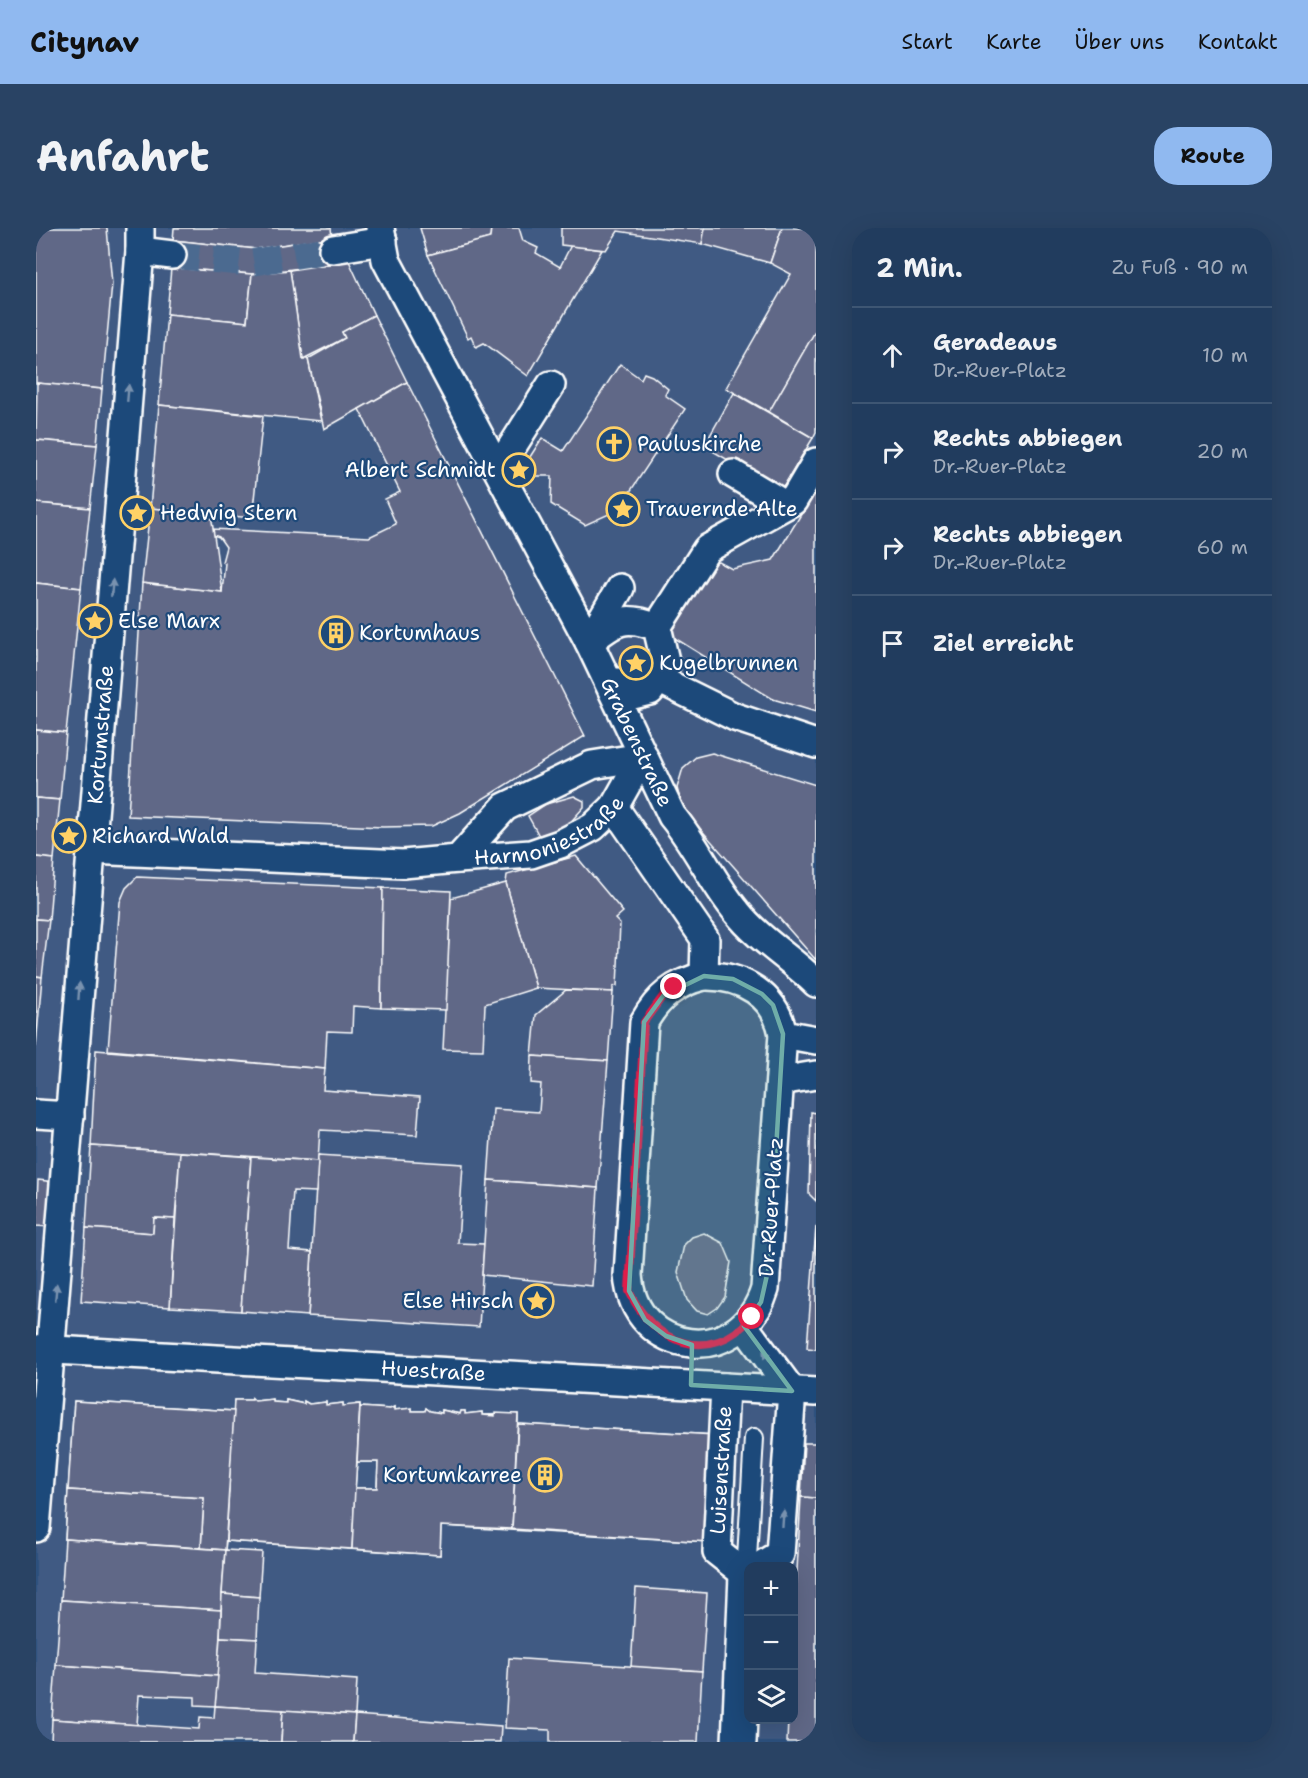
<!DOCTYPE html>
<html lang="de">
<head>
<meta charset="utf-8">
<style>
  body { margin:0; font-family:"Shantell Sans",sans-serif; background:#294364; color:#f1f3f6 }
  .controls { position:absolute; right:18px; bottom:18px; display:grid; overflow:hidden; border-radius:12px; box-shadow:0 6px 24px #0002 }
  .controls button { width:54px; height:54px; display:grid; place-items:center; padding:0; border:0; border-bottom:2px solid #3e5673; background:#213c5e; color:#f1f3f6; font:30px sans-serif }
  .stop { position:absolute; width:18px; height:18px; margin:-14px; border:4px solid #e11d48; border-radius:50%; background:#fff }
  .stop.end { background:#e11d48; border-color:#fff; box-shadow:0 2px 6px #0008 }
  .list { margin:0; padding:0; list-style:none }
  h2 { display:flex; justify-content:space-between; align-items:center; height:78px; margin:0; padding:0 24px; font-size:26px }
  h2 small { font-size:20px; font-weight:400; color:#a2adbc }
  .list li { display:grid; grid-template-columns:39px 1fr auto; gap:18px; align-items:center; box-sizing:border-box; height:96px; padding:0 24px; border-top:2px solid #3e5673 }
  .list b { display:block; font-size:22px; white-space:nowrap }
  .list p { margin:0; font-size:20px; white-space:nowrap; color:#a2adbc }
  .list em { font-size:20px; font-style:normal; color:#a2adbc }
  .icon { flex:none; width:33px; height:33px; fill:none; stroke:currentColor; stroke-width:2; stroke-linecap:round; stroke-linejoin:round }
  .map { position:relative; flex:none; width:780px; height:1514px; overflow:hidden; border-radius:24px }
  header { display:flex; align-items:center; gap:36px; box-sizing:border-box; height:84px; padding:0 30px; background:#90b9f0; color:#111 }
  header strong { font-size:28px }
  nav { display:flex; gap:33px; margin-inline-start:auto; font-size:21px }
  .intro { display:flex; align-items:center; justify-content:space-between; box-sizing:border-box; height:144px; padding:0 36px }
  h1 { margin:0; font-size:42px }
  .button { padding:15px 27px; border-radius:24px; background:#90b9f0; color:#111; font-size:21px; font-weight:700 }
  main { display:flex; gap:36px; padding:0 36px }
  aside { flex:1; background:#213c5e; border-radius:24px; box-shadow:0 6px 24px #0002 }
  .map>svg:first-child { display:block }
  .built { fill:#405a83; fill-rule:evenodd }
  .building { fill:#616887; stroke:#fff; stroke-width:1.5; fill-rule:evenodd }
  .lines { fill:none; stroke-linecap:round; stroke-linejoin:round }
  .pedestrian-tunnel { stroke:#4c6a90; stroke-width:27; stroke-dasharray:27 14; stroke-linecap:butt }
  .service-casing { stroke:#fff; stroke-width:22 }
  .pedestrian-casing { stroke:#fff; stroke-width:32 }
  .minor-casing { stroke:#fff; stroke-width:38 }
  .service { stroke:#1f4a7a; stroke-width:18 }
  .pedestrian { stroke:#1f4a7a; stroke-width:27 }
  .minor { stroke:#1f4a7a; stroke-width:33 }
  .oneway { fill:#7992af }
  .route { stroke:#e11d48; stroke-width:8 }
  .marked { fill:#6fada8; fill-opacity:0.2; stroke:#6fada8; stroke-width:4.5; stroke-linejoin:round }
  .labels { text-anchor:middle; stroke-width:4.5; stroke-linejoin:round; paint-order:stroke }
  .poi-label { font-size:21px; fill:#fff; stroke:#1f4a7a; text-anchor:start }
  .street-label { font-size:21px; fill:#fff; stroke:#1f4a7a }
</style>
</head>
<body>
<header>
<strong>Citynav</strong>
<nav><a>Start</a><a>Karte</a><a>Über uns</a><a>Kontakt</a></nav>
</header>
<div class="intro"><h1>Anfahrt</h1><a class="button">Route</a></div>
<main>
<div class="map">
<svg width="780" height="1514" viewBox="0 0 780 1514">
  <rect width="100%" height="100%" fill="#2c507d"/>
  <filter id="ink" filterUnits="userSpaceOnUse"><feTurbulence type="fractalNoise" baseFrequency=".0167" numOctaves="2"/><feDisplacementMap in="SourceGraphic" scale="12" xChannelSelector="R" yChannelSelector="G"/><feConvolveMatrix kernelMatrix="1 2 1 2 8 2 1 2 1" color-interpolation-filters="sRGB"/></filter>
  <g filter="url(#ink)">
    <path class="built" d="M0 0H780V1514H0ZM712 1338H758V1492H712Z"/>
    <g class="building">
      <polygon points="0,0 71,0 76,56 66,161 0,155"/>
      <polygon points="138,0 295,0 296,9 220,21 137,12"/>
      <polygon points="384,0 455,0 454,10 392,27"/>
      <polygon points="455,0 483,0 487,13 502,20 500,25 524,39 535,17 566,22 492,148 448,115 440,119 435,108 432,110 392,27 454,10"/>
      <polygon points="525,0 669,0 666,16 582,3 570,22 525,17"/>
      <polygon points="669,0 746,0 734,35 666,16"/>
      <polygon points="746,0 780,0 780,102 733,184 690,160 755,46 734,35"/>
      <polygon points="296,9 298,36 216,46 135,40 137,12 220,21"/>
      <polygon points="313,33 338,87 306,104 309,110 267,131 254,42"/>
      <polygon points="135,40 216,46 211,94 131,86"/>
      <polygon points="254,42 267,131 272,131 285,193 123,177 131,86 211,94 216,46"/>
      <polygon points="338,87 371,154 288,201 272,131 309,110 306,104"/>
      <polygon points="780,102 780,204 777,210 733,184"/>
      <polygon points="584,136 605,151 608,145 616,148 632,161 629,167 649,181 582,282 549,297 515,276 516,248 492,248 492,232 506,210 527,223"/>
      <polygon points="371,154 549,508 424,585 396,598 347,599 92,588 106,355 186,364 189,335 186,334 190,319 183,309 177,307 176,301 333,309 360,296 349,271 364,264 323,181"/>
      <polygon points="1,155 66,161 61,217 0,212"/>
      <polygon points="698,165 777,210 745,263 668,218"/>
      <polygon points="123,177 227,188 216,290 114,280"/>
      <polygon points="0,212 61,217 54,280 0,275"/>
      <polygon points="780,262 780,484 737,471 637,409 636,404 678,335 683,334 696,341 737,332"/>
      <polygon points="0,275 54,280 45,360 0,355"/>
      <polygon points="114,280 175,286 186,364 106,355"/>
      <polygon points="0,355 45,360 30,505 0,502"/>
      <polygon points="0,502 30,505 24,572 0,570"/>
      <polygon points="676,525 780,557 780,732 646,580 641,560 647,540 660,529"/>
      <polygon points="538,568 548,573 548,579 530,599 506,613 492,588 510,576"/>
      <polygon points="0,570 24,572 18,631 0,629"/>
      <polygon points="540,628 587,684 579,691 584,696 581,758 577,759 577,764 500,760 470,655 471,647"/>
      <polygon points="0,629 18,631 13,692 0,691"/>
      <polygon points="101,649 347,660 345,780 317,778 316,804 291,803 289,841 72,822 84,674 90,660"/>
      <polygon points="470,655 500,760 449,776 447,822 407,821 415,670"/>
      <polygon points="347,660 415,663 410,782 345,780"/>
      <polygon points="0,691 13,692 6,749 0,748"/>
      <polygon points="0,748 6,749 0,819"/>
      <polygon points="530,762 577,764 572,833 496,828 500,787"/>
      <polygon points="60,822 289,841 287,862 384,869 381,907 284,902 282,933 55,918"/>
      <polygon points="496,828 572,833 562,960 452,952 457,881 503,884 505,856 495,855"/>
      <polygon points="775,884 780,885 780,973 773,966"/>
      <polygon points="55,918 144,924 139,991 118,990 117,1005 50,1000"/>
      <polygon points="144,924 215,929 205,1083 134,1079"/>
      <polygon points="282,927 427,936 422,1015 448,1016 443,1099 272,1088"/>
      <polygon points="215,929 282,933 280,964 257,963 253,1022 276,1024 272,1088 205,1083"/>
      <polygon points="2,952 19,954 16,999 0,998"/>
      <polygon points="452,952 562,960 556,1058 446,1047"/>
      <polygon points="118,990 139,991 134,1079 45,1073 50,1000 117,1005"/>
      <polygon points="780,998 780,1121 771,1120"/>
      <polygon points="668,1005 687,1015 695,1034 689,1069 681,1080 672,1086 661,1083 651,1072 642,1044 648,1017 656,1009"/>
      <path d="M216 1170 219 1173 237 1171V1174L250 1175V1172L268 1176V1173L273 1176 290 1174V1177L307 1175V1178L320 1179V1176H324V1179L354 1181 358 1179V1182L376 1180V1183H389L390 1180 394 1183 406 1185V1182L424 1186 425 1183H429V1186L446 1184V1187L482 1186V1196L680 1207 673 1314 405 1298 404 1327 190 1313 189 1322 29 1311 38 1173 198 1183V1172H216ZM321 1234H342L341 1260H319Z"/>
      <polygon points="216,1170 219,1173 237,1171 237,1174 250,1175 250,1172 268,1176 268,1173 273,1176 290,1174 290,1177 307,1175 307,1178 324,1176 316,1321 190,1313 198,1172 216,1172"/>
      <polygon points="38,1173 198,1183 189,1322 165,1320 168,1270 32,1262"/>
      <polygon points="324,1179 354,1181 358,1179 358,1182 376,1180 376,1183 389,1183 390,1180 394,1183 406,1185 406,1182 424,1186 425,1183 429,1183 429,1186 446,1184 446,1187 459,1188 459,1185 482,1186 476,1301 405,1298 404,1327 316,1321 319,1260 341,1260 342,1234 321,1234"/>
      <polygon points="482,1196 680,1207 673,1314 476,1301"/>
      <polygon points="768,1215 780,1215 780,1270 765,1269"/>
      <polygon points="32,1262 168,1270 165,1320 29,1311"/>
      <polygon points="765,1269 780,1270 780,1514 751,1514 752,1492 758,1492 758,1398"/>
      <polygon points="29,1311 189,1322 185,1382 25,1372"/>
      <polygon points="189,1322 226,1324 223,1369 186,1366"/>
      <polygon points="600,1360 671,1365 666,1443 595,1439"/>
      <polygon points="186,1366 223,1369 221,1411 184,1409"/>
      <polygon points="25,1372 185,1382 182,1448 20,1437"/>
      <polygon points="184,1409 221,1411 219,1445 321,1452 319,1487 179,1478"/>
      <polygon points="473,1430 666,1443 662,1514 514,1514 514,1502 469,1500"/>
      <polygon points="20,1437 182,1448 179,1478 159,1477 159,1469 103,1467 101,1497 16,1491"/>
      <polygon points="179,1478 247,1482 245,1514 15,1514 16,1491 163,1501 164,1489 178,1490"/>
      <polygon points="247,1482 319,1487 317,1514 245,1514"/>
      <polygon points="319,1487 465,1498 464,1514 317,1514"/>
    </g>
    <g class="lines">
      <polyline class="pedestrian-tunnel" points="136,27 213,35 297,21"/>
      <g class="service-casing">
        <polyline id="service" points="710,1347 718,1210"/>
      </g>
      <g class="pedestrian-casing">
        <g id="pedestrian">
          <path id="s1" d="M344 0 350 32 553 414 636 588C661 618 676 654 701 684 723 712 755 730 780 755"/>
          <polyline points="297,21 347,13"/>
          <polyline points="104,23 136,27"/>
          <polyline points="462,241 515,157"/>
          <polyline points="697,246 749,277"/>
          <polyline points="556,408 584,360"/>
          <path d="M553 414C579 393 588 386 621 399"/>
          <polyline points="622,451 630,437 621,399 671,321 757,273 780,234"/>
          <polyline points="581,454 581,471 614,463 622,451 699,489 780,516"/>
          <polyline points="578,579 669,711 668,748"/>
          <polyline points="54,622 367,636 422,631 469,579 556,537 606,529"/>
          <path id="s2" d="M422 631 495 626 524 616 557 599 578 579 606 529"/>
          <path d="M668 748C706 747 740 767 747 806L729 1061C705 1141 598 1129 592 1047L608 794C622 769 639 755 668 748Z"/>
          <polyline points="747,806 780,812"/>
          <polyline points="744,853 780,847"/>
          <polyline points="0,886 34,888"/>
          <polyline points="708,1098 756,1163 744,1326 724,1338"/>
          <path id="s3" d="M0 1121 780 1164"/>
          <polyline points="689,1159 681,1324 710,1347 712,1346"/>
          <path id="s4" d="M0 1300 104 23V0"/>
        </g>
      </g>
      <g class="minor-casing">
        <polyline id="minor" points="703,1514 710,1347"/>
      </g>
      <use href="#service" class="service"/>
      <use href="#pedestrian" class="pedestrian"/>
      <use href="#minor" class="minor"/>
    </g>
    <defs><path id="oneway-solid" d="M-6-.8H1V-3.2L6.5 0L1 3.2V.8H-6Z" transform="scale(1.5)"/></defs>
    <g class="oneway">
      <use href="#oneway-solid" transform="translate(92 165) rotate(-85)"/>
      <use href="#oneway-solid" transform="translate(76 360) rotate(-85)"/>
      <use href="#oneway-solid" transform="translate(43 763) rotate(-86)"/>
      <use href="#oneway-solid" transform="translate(20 1064) rotate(-85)"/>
      <use href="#oneway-solid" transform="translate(732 1130) rotate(-126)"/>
      <use href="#oneway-solid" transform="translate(747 1291) rotate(-86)"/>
    </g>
  </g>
  <g class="lines" filter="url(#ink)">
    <path class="route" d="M638 759 627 768 608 794 593 1063C617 1116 674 1138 716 1089"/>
  </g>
  <path class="marked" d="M668 748 697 751 726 766 737 777 747 806 733 1038 725 1074 708 1098 756 1163 655 1157 656 1117 630 1108 609 1092 593 1063 608 794 627 768Z"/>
  <defs>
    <g id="church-ring" transform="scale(1.725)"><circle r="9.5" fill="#1f4a7a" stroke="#ffd166" stroke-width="1.5"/><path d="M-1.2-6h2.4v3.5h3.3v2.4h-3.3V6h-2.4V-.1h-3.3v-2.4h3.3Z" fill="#ffd166"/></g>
    <g id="sight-ring" transform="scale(1.725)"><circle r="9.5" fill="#1f4a7a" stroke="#ffd166" stroke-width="1.5"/><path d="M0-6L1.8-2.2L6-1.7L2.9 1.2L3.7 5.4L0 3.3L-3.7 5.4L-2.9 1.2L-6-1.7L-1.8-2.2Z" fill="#ffd166"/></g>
    <g id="building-ring" transform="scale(1.725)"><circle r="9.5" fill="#1f4a7a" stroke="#ffd166" stroke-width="1.5"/><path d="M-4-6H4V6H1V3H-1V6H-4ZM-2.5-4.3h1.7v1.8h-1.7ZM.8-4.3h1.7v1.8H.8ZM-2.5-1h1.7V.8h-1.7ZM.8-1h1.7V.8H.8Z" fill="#ffd166"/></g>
  </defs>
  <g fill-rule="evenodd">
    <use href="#church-ring" x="578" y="216"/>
    <use href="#sight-ring" x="483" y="242"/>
    <use href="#sight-ring" x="587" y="281"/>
    <use href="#sight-ring" x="101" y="285"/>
    <use href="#sight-ring" x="59" y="393"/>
    <use href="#building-ring" x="300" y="405"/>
    <use href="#sight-ring" x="600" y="435"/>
    <use href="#sight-ring" x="33" y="608"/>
    <use href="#sight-ring" x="501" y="1073"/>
    <use href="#building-ring" x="509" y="1247"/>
  </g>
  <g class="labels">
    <g class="poi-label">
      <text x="601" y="223">Pauluskirche</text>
      <text x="460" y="249" text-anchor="end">Albert Schmidt</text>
      <text x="610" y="288">Trauernde Alte</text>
      <text x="124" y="292">Hedwig Stern</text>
      <text x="82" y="400">Else Marx</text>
      <text x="323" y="412">Kortumhaus</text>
      <text x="623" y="442">Kugelbrunnen</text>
      <text x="56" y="615">Richard Wald</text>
      <text x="478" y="1080" text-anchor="end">Else Hirsch</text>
      <text x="486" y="1254" text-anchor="end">Kortumkarree</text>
    </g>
    <g class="street-label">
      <text dy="7" stroke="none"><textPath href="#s4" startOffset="796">Kortumstraße</textPath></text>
      <text dy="7" stroke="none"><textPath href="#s1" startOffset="576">Grabenstraße</textPath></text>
      <text dy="7" stroke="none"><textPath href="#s2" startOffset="98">Harmoniestraße</textPath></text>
      <text transform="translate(735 979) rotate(-86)" y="7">Dr.-Ruer-Platz</text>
      <text dy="7" stroke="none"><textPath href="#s3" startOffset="398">Huestraße</textPath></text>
      <text transform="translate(685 1242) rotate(-87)" y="7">Luisenstraße</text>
    </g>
  </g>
</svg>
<div class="controls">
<button>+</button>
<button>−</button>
<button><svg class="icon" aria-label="layers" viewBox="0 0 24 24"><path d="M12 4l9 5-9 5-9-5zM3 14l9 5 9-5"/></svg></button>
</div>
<div class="stop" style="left:716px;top:1089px"></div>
<div class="stop end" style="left:638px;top:759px"></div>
</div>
<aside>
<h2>2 Min.<small>Zu Fuß · 90 m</small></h2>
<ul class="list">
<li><svg class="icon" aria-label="ahead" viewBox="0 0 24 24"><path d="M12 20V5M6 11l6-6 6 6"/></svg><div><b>Geradeaus</b><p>Dr.-Ruer-Platz</p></div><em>10 m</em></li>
<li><svg class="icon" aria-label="right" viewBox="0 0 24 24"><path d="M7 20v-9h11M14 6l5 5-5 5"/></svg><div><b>Rechts abbiegen</b><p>Dr.-Ruer-Platz</p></div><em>20 m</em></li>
<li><svg class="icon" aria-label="right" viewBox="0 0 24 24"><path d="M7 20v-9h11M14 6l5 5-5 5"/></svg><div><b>Rechts abbiegen</b><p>Dr.-Ruer-Platz</p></div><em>60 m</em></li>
<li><svg class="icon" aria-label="arrive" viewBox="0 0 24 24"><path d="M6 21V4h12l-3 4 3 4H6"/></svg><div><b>Ziel erreicht</b></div></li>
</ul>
</aside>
</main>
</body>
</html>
